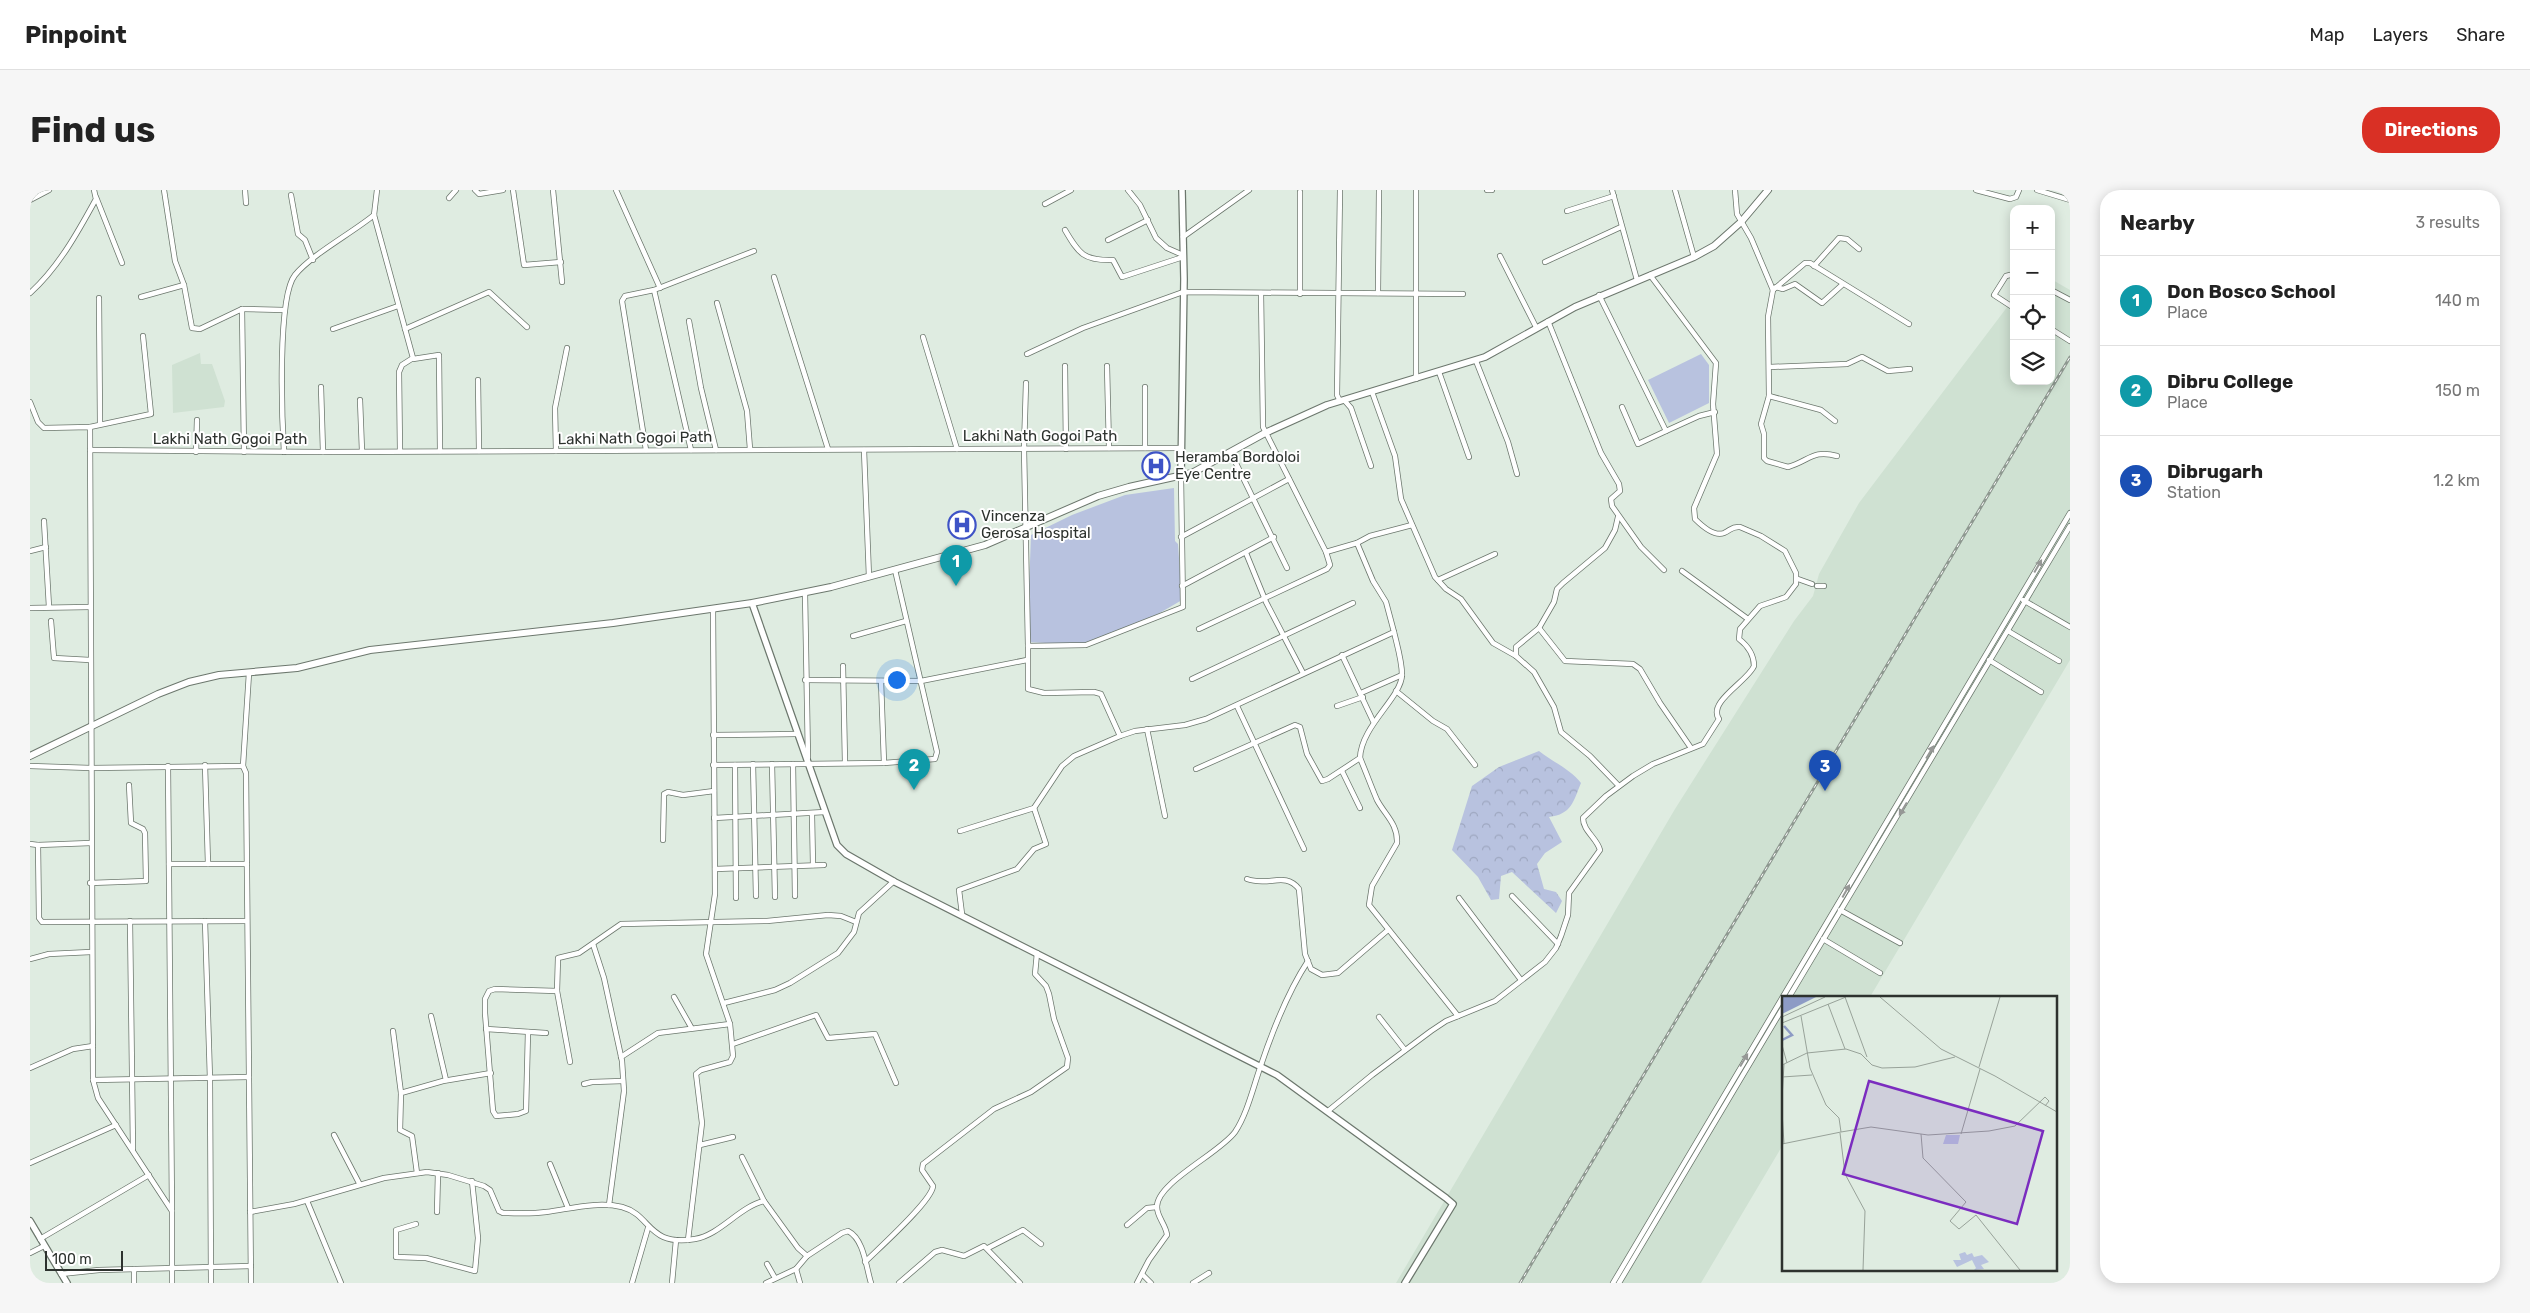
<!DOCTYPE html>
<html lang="en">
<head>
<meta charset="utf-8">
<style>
  body { margin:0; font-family:Rubik,sans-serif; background:#f6f6f6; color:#222 }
  .controls { position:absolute; right:15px; top:15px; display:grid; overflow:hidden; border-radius:10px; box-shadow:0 2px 12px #0003 }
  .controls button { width:45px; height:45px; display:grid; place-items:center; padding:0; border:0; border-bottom:1px solid #e0e0e0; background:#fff; color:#222; font:25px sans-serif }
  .scale { position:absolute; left:15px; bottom:12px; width:78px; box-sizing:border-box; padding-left:5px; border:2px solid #2d322e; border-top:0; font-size:14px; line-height:18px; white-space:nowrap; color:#2d322e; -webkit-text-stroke:4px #fff; paint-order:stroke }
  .you { position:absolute; left:866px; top:489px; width:18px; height:18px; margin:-12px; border:4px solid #fff; border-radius:50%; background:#1a73e8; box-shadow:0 0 0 8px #1a73e833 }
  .badge { display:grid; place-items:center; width:32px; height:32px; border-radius:50%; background:#d93025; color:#fff; font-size:16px; font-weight:700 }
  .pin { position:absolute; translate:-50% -41px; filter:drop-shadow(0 1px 2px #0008) }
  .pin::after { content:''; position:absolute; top:26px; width:18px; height:15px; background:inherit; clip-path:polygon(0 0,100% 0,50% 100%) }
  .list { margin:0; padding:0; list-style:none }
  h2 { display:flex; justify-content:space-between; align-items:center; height:65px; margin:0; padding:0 20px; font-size:21px }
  h2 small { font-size:16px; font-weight:400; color:#767676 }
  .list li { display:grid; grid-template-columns:32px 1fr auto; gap:15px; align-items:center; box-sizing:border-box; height:90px; padding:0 20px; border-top:1px solid #e0e0e0 }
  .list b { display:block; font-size:19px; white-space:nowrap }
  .list p { margin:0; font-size:16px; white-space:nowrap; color:#767676 }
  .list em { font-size:16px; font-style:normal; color:#767676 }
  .icon { flex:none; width:28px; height:28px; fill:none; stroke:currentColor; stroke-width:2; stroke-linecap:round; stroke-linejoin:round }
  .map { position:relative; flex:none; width:2040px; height:1093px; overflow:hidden; border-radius:20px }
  header { display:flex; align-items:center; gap:30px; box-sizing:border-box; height:70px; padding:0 25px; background:#fff; border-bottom:1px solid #e0e0e0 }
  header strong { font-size:24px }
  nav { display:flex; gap:28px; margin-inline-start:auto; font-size:18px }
  .intro { display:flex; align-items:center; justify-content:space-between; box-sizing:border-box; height:120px; padding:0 30px }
  h1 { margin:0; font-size:35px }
  .button { padding:12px 22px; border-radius:20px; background:#d93025; color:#fff; font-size:18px; font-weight:700 }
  main { display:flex; gap:30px; padding:0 30px }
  aside { flex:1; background:#fff; border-radius:20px; box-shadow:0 2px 12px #0003 }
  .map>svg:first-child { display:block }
  .built { fill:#cfe1d2 }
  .forest { fill:url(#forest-crowns) }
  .pitch { fill:#b8c2df }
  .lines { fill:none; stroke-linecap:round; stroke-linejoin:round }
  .street-casing { stroke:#6c776d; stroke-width:6 }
  .secondary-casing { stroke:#6c776d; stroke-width:8 }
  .primary-casing { stroke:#6c776d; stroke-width:8 }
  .street { stroke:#fff; stroke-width:4.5 }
  .secondary { stroke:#fff; stroke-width:5.5 }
  .primary { stroke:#fff; stroke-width:6 }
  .rail-casing { stroke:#8e9890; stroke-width:3 }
  .rail { stroke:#fff; stroke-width:1; stroke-dasharray:4; stroke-linecap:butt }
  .oneway { fill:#969896 }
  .labels { text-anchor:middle; stroke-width:4; stroke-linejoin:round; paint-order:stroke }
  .street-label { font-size:15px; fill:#2d322e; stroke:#fff }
  .poi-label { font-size:15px; fill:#2d322e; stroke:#fff; text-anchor:start }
  .inset-river { fill:none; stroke:#8d9bc5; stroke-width:2.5 }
  .inset-road { fill:none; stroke:#98a299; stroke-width:1 }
  .view { fill:#7b2cbf; fill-opacity:0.15; stroke:#7b2cbf; stroke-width:2.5 }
  .inset-edge { fill:none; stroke:#2d322e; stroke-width:2.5 }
</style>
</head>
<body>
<header>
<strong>Pinpoint</strong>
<nav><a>Map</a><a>Layers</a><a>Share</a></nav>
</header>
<div class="intro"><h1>Find us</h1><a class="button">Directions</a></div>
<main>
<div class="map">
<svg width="2040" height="1093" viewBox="0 0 2040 1093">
  <defs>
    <pattern id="forest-crowns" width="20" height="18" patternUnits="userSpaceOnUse" patternTransform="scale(1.25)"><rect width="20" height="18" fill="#b8c2df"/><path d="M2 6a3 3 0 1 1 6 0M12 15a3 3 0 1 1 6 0" fill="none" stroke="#9ea7c0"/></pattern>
  </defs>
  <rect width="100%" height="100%" fill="#dfece1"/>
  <g class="built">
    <polygon points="2021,89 2040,100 2040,470 1840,807 1754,807 1754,953 1671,1093 1366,1093 1645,619 1764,431 1783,406 1789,384 1829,313 1984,108 1984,191 2021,191"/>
    <polygon points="170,163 171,174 182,174 195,211 194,217 143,223 142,175"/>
  </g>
  <path class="forest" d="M1509 561C1523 572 1540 579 1551 593 1543 612 1542 624 1519 627L1532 652 1515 663 1507 674 1514 699 1526 702 1532 711 1526 723 1482 682 1471 686 1469 709 1461 710 1448 687 1422 660 1442 596 1469 577Z"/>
  <g class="pitch">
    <polygon points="1671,164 1679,175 1679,213 1639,233 1618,190"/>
    <polygon points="1144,298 1145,351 1148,354 1152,410 1128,424 1053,455 997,452 1001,345 1042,325 1095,305"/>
  </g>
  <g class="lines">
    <g class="street-casing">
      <g id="street">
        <polyline points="134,0 145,71 154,95 162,138 170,139 212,119 214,262"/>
        <polyline points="215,0 216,13"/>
        <polyline points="347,0 344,25 383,168 372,175 369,182 370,261"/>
        <polyline points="445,0 449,4 473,0"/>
        <polyline points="483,0 494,75 531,72"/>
        <polyline points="523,0 532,92"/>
        <polyline points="586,0 630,98"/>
        <polyline points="1098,0 1110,15 1126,48 1137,58 1153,65"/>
        <polyline points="1386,0 1386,189"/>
        <polyline points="1457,0 1462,0"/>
        <polyline points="1582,0 1607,90"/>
        <polyline points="1645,0 1664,67"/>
        <polyline points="1705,0 1707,24 1721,48 1743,100 1775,73 1780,73 1879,134"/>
        <polyline points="1946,0 1980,9 1986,7 1989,0"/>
        <polyline points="2007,0 2040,10"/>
        <polyline points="1270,2 1270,104"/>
        <polyline points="261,5 268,44 275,50 283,70"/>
        <polyline points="66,7 92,73"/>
        <polyline points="419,8 426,0"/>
        <polyline points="0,10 19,0"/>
        <polyline points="1015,14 1041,0"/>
        <polyline points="1537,21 1584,6"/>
        <path d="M1035 40C1049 64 1054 71 1083 70L1092 87 1153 67"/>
        <polyline points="1153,47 1219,0"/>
        <polyline points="1078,50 1118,30"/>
        <polyline points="1470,66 1506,137"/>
        <polyline points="1515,72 1591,37"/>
        <polyline points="1784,76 1809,48 1817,49 1829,59"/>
        <polyline points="1984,84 1976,86 1964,105 1984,118"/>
        <polyline points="744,87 798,259"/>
        <polyline points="1746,97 1753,99 1765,94 1792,113 1812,95"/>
        <polyline points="624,100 724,61"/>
        <path d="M1743 100 1738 127 1739 206 1731 234 1734 244V268L1737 271 1758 277C1779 271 1783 259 1807 266"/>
        <polyline points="2021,100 2040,110"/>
        <path d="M0 103C28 78 48 42 66 9L64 0"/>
        <polyline points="1348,103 1349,0"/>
        <polyline points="1569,105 1636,241 1669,226 1685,222"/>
        <polyline points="111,107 154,95"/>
        <polyline points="69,108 70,233"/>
        <polyline points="687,113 717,221 720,259"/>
        <polyline points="212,119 254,120"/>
        <polyline points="659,131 671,198 686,260"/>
        <polyline points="1518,131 1571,263 1589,294 1590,301 1581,309 1582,316 1611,357 1634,380"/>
        <polyline points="303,139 368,116"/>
        <polyline points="375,139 459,102 497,137"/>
        <polyline points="2021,139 2040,151"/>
        <polyline points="893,147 927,259"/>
        <polyline points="997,164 1053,138 1153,102 1433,104"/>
        <polyline points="383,169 409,165 410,261"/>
        <polyline points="1446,171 1478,252 1487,284"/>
        <polyline points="1035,176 1036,259"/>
        <polyline points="1077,176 1079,258"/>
        <polyline points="1740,177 1817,174 1832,167 1858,181 1880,179"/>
        <polyline points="1409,182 1439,267"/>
        <polyline points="448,190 449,261"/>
        <polyline points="996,193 994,259 998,456 1056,455 1153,417 1151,287"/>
        <polyline points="291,197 293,262"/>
        <polyline points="1342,202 1365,266 1371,309 1405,387 1416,399 1431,409 1463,453 1486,466 1504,482 1524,517 1531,542 1560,566 1589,596"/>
        <polyline points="1739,206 1791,220 1805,231"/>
        <polyline points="330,210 332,261"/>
        <polyline points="1314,210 1321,218 1341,276"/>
        <polyline points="1310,211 1307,205 1310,0"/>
        <polyline points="0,212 8,232 14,238 60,237 63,890 219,887"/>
        <polyline points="1592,217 1608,254 1636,241"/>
        <polyline points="60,237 121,224 113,146"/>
        <polyline points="1115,258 1115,197"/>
        <polyline points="60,260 293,262 1151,258"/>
        <polyline points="616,260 592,111 595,106 624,100 661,260"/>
        <polyline points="834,260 839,387"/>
        <polyline points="526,261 525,218 537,158"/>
        <polyline points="166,262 167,230"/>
        <path d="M254 262C252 230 247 107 265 85 281 65 322 43 344 25"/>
        <polyline points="1201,263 1257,378"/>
        <polyline points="14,331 19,417"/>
        <polyline points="1151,347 1259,289"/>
        <polyline points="0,361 16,357"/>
        <polyline points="1296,362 1327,353 1340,346 1382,335"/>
        <polyline points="1216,363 1236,412 1273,483"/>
        <polyline points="1652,381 1718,429"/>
        <polyline points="1768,389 1782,394"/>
        <polyline points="1408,390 1465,364"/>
        <polyline points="1152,396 1244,347"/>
        <polyline points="1787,396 1794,396"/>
        <polyline points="775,403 778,568"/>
        <polyline points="1993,410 2040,437"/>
        <polyline points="0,418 60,417"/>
        <polyline points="21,431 24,468 60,470"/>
        <polyline points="1509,438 1535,471 1603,474 1610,479 1630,513 1661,558"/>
        <polyline points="1169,439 1297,379 1300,375 1296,362 1233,237 1231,103"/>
        <polyline points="1978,441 2029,471"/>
        <path d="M1364 442C1367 455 1372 471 1372 485 1371 508 1331 536 1330 568 1336 582 1341 596 1347 610 1355 625 1368 634 1367 653L1342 696 1339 715 1428 826"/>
        <polyline points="823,446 876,431"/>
        <polyline points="998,456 998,499 1014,503 1064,502 1071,504 1090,546"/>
        <polyline points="1312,465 1343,531"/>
        <polyline points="1486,466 1486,457 1509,438 1524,412 1527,399 1533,393 1575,358 1585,340 1588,327"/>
        <polyline points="1959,470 2011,502"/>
        <polyline points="813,476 815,573"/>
        <polyline points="219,483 213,576 216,583 221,1093"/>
        <polyline points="1162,489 1323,413"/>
        <polyline points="775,490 891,491 997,470"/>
        <polyline points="851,491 854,573"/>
        <polyline points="1366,501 1403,531 1417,539 1445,575"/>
        <polyline points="1331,503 1372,485"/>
        <polyline points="1207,516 1274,659"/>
        <polyline points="1307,516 1333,507"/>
        <polyline points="1117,539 1135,626"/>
        <polyline points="683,545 766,544"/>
        <polyline points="723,574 726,706"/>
        <polyline points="742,574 745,707"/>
        <polyline points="763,574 765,706"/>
        <polyline points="175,575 178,674"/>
        <polyline points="683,575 854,573 905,569 907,562 865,380"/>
        <polyline points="705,575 706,708"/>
        <polyline points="0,576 61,578 213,576"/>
        <polyline points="138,576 142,1021"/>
        <polyline points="1166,579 1265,535 1270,537 1277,564 1292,591 1298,589 1330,568"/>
        <polyline points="1312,581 1330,618"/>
        <polyline points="782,625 783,675"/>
        <polyline points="684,628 795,622"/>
        <polyline points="930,641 1004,618 1032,576 1044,566 1090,546 1105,541 1155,535 1176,529 1364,442 1356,412 1343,391 1327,353"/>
        <polyline points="633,650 634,604 638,602 653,605 684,601"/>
        <polyline points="61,653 8,655 9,728 12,732 217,731"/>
        <polyline points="0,654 8,655"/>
        <polyline points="139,674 217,674"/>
        <polyline points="685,679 794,675"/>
        <path d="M1217 689C1239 697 1255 681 1269 699L1275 764 1281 779 1292 785 1308 783 1358 740"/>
        <polyline points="60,693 116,691 115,643 113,639 101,633 99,595"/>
        <polyline points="1482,706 1528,754"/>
        <polyline points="1429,708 1491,790"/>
        <polyline points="1810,720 1870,753"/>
        <polyline points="932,724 929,700 987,679 1004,659 1016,654 1004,618"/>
        <polyline points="100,731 103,959"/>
        <polyline points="175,731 180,889 181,1093"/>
        <polyline points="1793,749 1850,783"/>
        <polyline points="563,754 574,788 592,871 594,901 579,1015"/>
        <polyline points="0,769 19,764 61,762"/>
        <polyline points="527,801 540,872"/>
        <polyline points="644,807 661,837"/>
        <polyline points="1759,807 2040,336"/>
        <polyline points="694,813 745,800 760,793 808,763 824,742 829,723 864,691"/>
        <polyline points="401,826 416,890"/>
        <polyline points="1349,827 1375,860"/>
        <polyline points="456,839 516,843"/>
        <polyline points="363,841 371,903"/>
        <polyline points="498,842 496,921 488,924 466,926 463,921 455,823 455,809 459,801 465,799 527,801 528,768 549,763 591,734 737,731 798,725 811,726 826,732"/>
        <polyline points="703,854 786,825 798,848 845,844 866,893"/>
        <polyline points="591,867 628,843 700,834"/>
        <polyline points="0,878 43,859 63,856"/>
        <polyline points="63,890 68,908 142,1021 142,1093"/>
        <polyline points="554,894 562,892 593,891"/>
        <path d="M1298 921 1342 885 1401 841 1416 831 1465 811 1515 772 1526 758 1531 746 1538 725 1539 703 1570 660C1567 648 1553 641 1553 628L1576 606 1603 586 1623 574 1673 554 1689 529C1677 512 1718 491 1724 476 1724 465 1718 456 1709 449L1710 439 1730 416 1756 407 1766 394V383L1755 361 1731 346 1710 337C1702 336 1701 340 1694 343 1684 347 1672 336 1665 329L1664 318 1687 264 1683 214 1686 173 1620 85"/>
        <polyline points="304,945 329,993"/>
        <polyline points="670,955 703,947"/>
        <polyline points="712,967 734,1011"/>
        <polyline points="0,973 86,935"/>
        <polyline points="520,974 538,1018"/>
        <polyline points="387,983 382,946 370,940 371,903 413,891 461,883"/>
        <polyline points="277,1011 311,1093"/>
        <path d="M220 1022 264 1014 354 988 397 982 418 985 454 996 460 1000 469 1021 473 1023C488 1023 501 1024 516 1022 540 1019 567 1011 592 1017 622 1025 617 1057 665 1049 690 1045 709 1017 734 1011L768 1058 777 1066 812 1043 818 1041C834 1049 836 1077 841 1093"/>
        <polyline points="407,1022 408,983"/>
        <polyline points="386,1034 366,1040 366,1067 396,1068 445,1081 448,1048 442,991"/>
        <polyline points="1097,1035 1117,1018 1127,1017"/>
        <polyline points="10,1049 119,985"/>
        <polyline points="658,1050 672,933 666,884 671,880 700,872 703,866 700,834 676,764 685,704 683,419"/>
        <polyline points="958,1058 993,1040 1011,1054"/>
        <polyline points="0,1063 14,1056"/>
        <path d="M835 1072C848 1059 902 1011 903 996L892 980 893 974 964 919 1001 902 1037 877 1038 868 1024 829 1019 804 1016 796 1005 784 1007 763"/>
        <polyline points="737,1074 745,1088"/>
        <polyline points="104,1079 104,1093"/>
        <polyline points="766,1079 770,1093"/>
        <polyline points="31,1084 69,1080 221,1076"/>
        <polyline points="1113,1085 1121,1093"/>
        <polyline points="602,1093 618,1038"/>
        <polyline points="642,1093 646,1050"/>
        <polyline points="736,1093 766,1079 777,1066"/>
        <polyline points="869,1093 905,1062 912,1060 934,1066 954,1056 990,1093"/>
        <path d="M1107 1093 1119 1070 1137 1045C1136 1035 1127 1027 1127 1017 1126 993 1190 963 1205 942 1217 924 1223 898 1230 878 1242 842 1257 803 1278 771"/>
        <polyline points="1163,1093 1179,1083"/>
        <polyline points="1583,1093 2040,323"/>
        <polyline points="1589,1093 1754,816"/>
      </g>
    </g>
    <g class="secondary-casing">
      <g id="secondary">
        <polyline points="1151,287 1154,89 1152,0"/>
        <polyline points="722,413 807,655 816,664 865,692 1247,885 1416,1008 1423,1014 1375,1093"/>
        <polyline points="0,1031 37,1093"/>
      </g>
    </g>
    <g class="primary-casing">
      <polyline id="primary" points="0,566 128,504 159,492 189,485 267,478 340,460 583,433 722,413 801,397 955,355 1068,306 1099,297 1162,283 1235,243 1297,215 1455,167 1545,117 1664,67 1684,56 1711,32 1738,0"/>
    </g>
    <use href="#street" class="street"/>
    <use href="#secondary" class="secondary"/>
    <use href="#primary" class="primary"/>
    <g class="rail-casing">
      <polyline id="rail" points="1490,1093 2040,167"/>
    </g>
    <use href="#rail" class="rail"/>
  </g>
  <defs><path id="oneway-solid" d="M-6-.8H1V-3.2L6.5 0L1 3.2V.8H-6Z" transform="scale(1.25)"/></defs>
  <g class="oneway">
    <use href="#oneway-solid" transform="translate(2008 376) rotate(-60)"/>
    <use href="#oneway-solid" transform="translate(1900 562) rotate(-59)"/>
    <use href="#oneway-solid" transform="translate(1873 619) rotate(121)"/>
    <use href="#oneway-solid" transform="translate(1816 701) rotate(-61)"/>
    <use href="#oneway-solid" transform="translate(1714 870) rotate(-59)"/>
  </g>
  <defs>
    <g id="hospital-ring" transform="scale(1.4375)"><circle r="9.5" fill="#fff" stroke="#3e53c6" stroke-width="1.5"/><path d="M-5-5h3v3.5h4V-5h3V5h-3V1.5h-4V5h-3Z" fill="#3e53c6"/></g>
  </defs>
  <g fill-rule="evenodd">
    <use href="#hospital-ring" x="1126" y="276"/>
    <use href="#hospital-ring" x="932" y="335"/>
  </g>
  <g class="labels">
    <g class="street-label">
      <text x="1010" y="251">Lakhi Nath Gogoi Path</text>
      <text transform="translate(605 248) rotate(-1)" y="5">Lakhi Nath Gogoi Path</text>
      <text x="200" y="254">Lakhi Nath Gogoi Path</text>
    </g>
    <g class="poi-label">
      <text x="1145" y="272">Heramba Bordoloi<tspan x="1145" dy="17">Eye Centre</tspan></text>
      <text x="951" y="331">Vincenza<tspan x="951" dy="17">Gerosa Hospital</tspan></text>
    </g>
  </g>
  <g transform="translate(1752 806)">
    <rect width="275" height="275" fill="#dfece1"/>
    <path d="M183 256 185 259 190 257 192 261 200 259 207 266 199 269 202 273 192 274 194 272 190 264 175 271 171 264H179L177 258Z" fill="#b8c2df"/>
    <path d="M164 139H178L176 148H161Z" fill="#b8c2df"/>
    <path d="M0 1H34L0 18Z" fill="#8d9bc5"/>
    <path class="inset-river" d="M0 44 10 39 2 30"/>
    <path class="inset-road" d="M63 1 85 61M98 1 159 53 213 80 275 116M46 8 63 53M19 20 28 72 44 109 57 122 59 136M0 21 43 1M0 27 64 1M0 49 5 67M0 69 25 57 64 53 79 58 90 69 100 72 133 71 173 61M197 71 218 1M0 81 30 79M0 103 2 68M0 115 2 148M59 136 89 131 146 139 207 135 233 130 263 101 267 105 263 110M58 137 63 178 83 215 81 274M139 138 141 162 184 206 168 225 177 233 194 219 238 274M179 138 198 73M0 148 59 136"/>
    <path class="view" d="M87 85 261 135 235 228 61 178Z"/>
    <rect width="275" height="275" class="inset-edge"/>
  </g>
</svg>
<div class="controls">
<button>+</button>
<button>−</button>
<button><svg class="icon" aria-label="locate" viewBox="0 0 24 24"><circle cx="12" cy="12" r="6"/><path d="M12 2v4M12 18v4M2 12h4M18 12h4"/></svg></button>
<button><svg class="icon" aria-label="layers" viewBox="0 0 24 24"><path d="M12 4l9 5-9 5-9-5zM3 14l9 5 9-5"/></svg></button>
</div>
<div class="scale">100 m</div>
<div class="you"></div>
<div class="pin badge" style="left:926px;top:396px;background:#0f9aa8">1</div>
<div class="pin badge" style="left:884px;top:600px;background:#0f9aa8">2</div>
<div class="pin badge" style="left:1795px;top:601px;background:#1a4fb4">3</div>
</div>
<aside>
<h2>Nearby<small>3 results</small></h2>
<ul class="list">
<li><span class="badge" style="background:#0f9aa8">1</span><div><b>Don Bosco School</b><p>Place</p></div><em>140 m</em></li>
<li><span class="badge" style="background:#0f9aa8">2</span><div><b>Dibru College</b><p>Place</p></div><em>150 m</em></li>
<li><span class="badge" style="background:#1a4fb4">3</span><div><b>Dibrugarh</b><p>Station</p></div><em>1.2 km</em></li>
</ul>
</aside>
</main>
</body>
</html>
